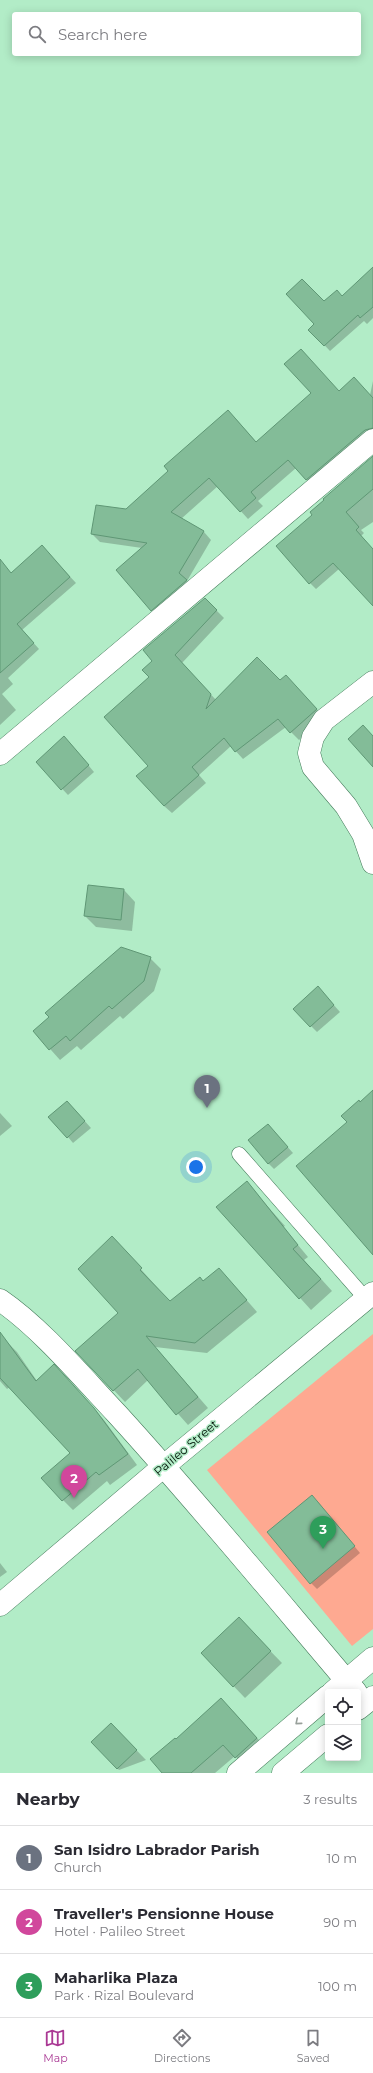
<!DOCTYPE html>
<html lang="en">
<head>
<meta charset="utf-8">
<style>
  body { margin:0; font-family:Montserrat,sans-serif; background:#f2f2f3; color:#2b2b33 }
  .controls { position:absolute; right:12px; bottom:12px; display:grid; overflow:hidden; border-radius:4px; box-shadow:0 2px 10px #0003 }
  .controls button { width:36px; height:36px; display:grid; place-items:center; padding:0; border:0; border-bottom:1px solid #e1e1e2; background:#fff; color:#2b2b33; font:20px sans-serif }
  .you { position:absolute; left:196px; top:1167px; width:14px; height:14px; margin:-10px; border:3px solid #fff; border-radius:50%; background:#1a73e8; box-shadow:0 0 0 6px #1a73e833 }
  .badge { display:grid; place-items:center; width:26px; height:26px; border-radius:50%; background:#aa3994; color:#fff; font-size:13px; font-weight:700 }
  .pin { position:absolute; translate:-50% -33px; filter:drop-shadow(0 1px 2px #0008) }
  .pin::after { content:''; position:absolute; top:21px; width:14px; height:12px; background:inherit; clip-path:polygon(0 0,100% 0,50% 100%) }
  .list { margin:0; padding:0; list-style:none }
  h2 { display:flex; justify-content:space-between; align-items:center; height:52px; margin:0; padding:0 16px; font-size:17px }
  h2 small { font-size:13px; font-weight:400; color:#7c7c81 }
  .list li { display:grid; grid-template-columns:26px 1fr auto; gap:12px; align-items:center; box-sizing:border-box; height:64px; padding:0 16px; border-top:1px solid #e1e1e2 }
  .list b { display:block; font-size:15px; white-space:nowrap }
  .list p { margin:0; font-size:13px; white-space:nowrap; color:#7c7c81 }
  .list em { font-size:13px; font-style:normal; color:#7c7c81 }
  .icon { flex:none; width:22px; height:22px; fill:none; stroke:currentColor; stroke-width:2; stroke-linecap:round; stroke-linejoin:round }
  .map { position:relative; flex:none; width:373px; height:1773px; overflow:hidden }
  .search { position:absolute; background:#fff; box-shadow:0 2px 10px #0003; left:12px; right:12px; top:12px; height:44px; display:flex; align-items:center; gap:10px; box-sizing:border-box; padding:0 14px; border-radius:4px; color:#7c7c81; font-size:15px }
  .sheet { height:244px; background:#fff }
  nav { display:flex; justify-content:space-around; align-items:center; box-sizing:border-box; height:56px; border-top:1px solid #e1e1e2; background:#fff; font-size:11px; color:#7c7c81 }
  nav a { display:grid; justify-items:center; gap:2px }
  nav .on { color:#aa3994 }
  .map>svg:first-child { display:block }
  .green { fill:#fea991 }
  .shadow { fill:#0003 }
  .building { fill:#83bc98; stroke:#5f9775 }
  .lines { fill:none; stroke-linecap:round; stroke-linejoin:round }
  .lane-casing { stroke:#437a59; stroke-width:15 }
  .street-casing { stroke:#437a59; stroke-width:23 }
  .secondary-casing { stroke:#437a59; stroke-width:23 }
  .lane { stroke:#fff; stroke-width:14 }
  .street { stroke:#fff; stroke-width:22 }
  .secondary { stroke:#fff; stroke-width:22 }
  .oneway { stroke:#99a09b }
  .labels { text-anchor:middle; stroke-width:3; stroke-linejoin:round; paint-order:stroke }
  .street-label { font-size:12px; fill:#001106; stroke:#b2ecc7 }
</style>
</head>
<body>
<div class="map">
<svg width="373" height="1773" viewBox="0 0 373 1773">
  <rect width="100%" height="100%" fill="#b2ecc7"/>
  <polygon class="green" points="373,1334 373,1629 352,1646 207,1470"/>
  <g class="shadow">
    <polygon points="373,284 373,318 367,324 364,321 330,351 310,330 316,324 324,302"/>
    <polygon points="373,381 373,431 314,487 296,468 258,501 263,506 248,519 218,486 181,519 204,532 211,540 187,581 194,589 160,618 152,610 142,548 100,542 92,534 126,510 236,419 257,443 339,392 370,395"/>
    <polygon points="373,457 373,522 361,530 364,533 361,536 373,550 373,601 339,569 316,589 310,583 314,516"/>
    <polygon points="48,553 76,583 22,630 39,649 8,678 13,684 2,694 16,710 0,725 0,583"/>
    <polygon points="205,599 224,618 182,663 216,700 280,682 294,684 324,717 299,740 286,727 243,759 231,746 199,775 206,783 172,813 164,806 149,766 150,678 153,661"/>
    <polygon points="70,743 94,772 68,795 37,762"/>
    <polygon points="124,890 135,902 132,931 96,927 85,916"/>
    <polygon points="150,958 161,969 154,991 123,1019 120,1016 81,1050 77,1046 60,1060 34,1031"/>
    <polygon points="324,994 340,1012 317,1032 294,1009"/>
    <polygon points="73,1108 91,1128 73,1143 68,1137"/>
    <polygon points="0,1113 12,1126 0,1136"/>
    <polygon points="268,1125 293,1153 274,1169 268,1163"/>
    <polygon points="247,1183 285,1226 283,1227 308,1257 304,1260 332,1291 311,1310 218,1207"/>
    <polygon points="123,1249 171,1303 200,1278 204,1282 229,1280 257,1312 207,1353 155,1347 208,1408 188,1425 148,1380 125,1402 77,1351 119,1313"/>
    <polygon points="7,1342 17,1352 37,1381 64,1376 104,1420 137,1465 110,1485 107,1481 73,1510 63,1500 71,1454 10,1387 7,1389 0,1381 0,1347"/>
    <polygon points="318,1502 360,1553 317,1589 311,1583"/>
    <polygon points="0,1563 7,1572 0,1577"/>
    <polygon points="250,1630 282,1663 245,1698 202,1653"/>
    <polygon points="233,1711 268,1750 247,1769 235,1756 215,1773 164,1773 176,1741"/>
    <polygon points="111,1724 146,1760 119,1770 92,1742"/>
  </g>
  <g class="building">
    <polygon points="373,267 373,307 360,318 358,315 324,346 308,330 314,324 286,294 302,279 324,301 337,290 342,296"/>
    <polygon points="301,349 339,391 354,377 373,398 373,428 365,430 306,480 288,460 251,492 256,498 240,512 209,478 171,512 204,531 179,573 187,580 151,611 116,570 147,543 91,534 96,505 126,509 168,471 164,466 228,410 256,442 311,393 284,364"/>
    <polygon points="373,456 373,489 346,512 359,527 356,530 373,549 373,606 333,563 309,584 276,546 312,515 310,512 324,500 323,499"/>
    <polygon points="42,545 70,577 17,624 34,643 0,673 0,559 11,573"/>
    <polygon points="205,598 217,610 175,655 211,694 206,709 257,657 280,680 286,675 317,709 290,733 278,719 235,752 224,738 192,767 199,775 164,806 136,776 148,766 104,717 149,677 142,670 152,661 143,650"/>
    <polygon points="363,725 373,736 373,767 348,739"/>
    <polygon points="64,736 89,765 61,790 36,762"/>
    <polygon points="88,885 124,889 121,920 84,916"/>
    <polygon points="121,947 151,957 144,981 112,1009 109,1006 70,1041 66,1036 49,1050 33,1031 49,1017 45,1013"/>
    <polygon points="318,986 334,1005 310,1027 293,1009"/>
    <polygon points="373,1090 373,1255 296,1166 347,1122 341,1116 359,1100 360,1102"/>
    <polygon points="67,1101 85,1121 67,1138 48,1117"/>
    <polygon points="268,1124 288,1147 268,1164 248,1140"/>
    <polygon points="247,1181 298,1245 293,1249 321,1279 299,1299 216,1207"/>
    <polygon points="112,1236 142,1268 140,1270 170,1301 200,1277 203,1281 219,1268 247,1300 195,1343 146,1336 198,1397 176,1415 138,1369 113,1391 75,1351 118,1313 78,1269"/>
    <polygon points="0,1332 36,1381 54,1364 94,1408 128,1454 99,1475 96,1472 62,1501 41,1478 70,1453 0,1378"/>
    <polygon points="312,1495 355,1546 310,1584 267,1532"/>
    <polygon points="239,1617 271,1651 233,1687 201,1653"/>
    <polygon points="221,1698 257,1738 235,1758 223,1745 191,1773 162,1773 150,1759 175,1738 176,1739"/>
    <polygon points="111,1723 137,1750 117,1769 91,1742"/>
  </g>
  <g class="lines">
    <g class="lane-casing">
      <polyline id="lane" points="239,1154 366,1299"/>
    </g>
    <g class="street-casing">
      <g id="street">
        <polyline points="373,682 324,720 313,737 309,753 313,767 346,806 363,834 373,863"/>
        <polyline points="0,754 373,440"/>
        <path d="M0 1300C41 1328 82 1377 117 1414 199 1504 277 1599 356 1692"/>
        <polyline points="0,1605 164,1466 373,1293"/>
      </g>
    </g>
    <g class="secondary-casing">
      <g id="secondary">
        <polyline points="333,1692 373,1658"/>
        <polyline points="358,1709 373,1697"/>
        <polyline points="238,1773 328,1696"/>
        <polyline points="283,1773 328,1735"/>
      </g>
    </g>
    <use href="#lane" class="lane"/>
    <use href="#street" class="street"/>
    <use href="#secondary" class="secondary"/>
  </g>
  <defs><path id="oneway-chevron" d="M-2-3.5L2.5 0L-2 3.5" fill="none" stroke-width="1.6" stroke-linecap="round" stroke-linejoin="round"/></defs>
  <use class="oneway" href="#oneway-chevron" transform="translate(298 1722) rotate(140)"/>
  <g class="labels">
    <g class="street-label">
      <text transform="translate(186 1448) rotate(-40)" y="4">Palileo Street</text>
    </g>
  </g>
</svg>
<div class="controls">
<button><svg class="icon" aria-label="locate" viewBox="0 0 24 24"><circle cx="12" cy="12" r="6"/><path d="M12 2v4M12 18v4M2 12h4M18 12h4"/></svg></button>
<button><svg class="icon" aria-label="layers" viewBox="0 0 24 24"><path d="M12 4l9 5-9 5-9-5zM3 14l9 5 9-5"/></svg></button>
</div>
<div class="you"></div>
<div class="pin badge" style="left:207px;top:1108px;background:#6b7280">1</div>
<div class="pin badge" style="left:74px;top:1498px;background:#d1479c">2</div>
<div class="pin badge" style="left:323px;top:1549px;background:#2e9e5b">3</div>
<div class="search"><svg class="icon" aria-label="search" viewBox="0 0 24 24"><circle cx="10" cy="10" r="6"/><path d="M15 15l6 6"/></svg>Search here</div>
</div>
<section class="sheet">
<h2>Nearby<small>3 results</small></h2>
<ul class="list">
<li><span class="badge" style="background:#6b7280">1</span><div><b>San Isidro Labrador Parish</b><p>Church</p></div><em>10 m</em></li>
<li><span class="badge" style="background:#d1479c">2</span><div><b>Traveller's Pensionne House</b><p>Hotel · Palileo Street</p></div><em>90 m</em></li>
<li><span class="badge" style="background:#2e9e5b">3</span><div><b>Maharlika Plaza</b><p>Park · Rizal Boulevard</p></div><em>100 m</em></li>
</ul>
</section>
<nav>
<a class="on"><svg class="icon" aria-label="map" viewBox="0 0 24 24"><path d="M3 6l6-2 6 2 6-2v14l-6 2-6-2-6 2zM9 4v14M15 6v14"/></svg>Map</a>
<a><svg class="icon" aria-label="directions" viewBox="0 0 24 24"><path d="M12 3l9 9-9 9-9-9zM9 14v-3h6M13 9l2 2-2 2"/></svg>Directions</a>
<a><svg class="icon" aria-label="saved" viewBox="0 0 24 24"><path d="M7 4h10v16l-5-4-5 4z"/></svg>Saved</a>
</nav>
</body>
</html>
